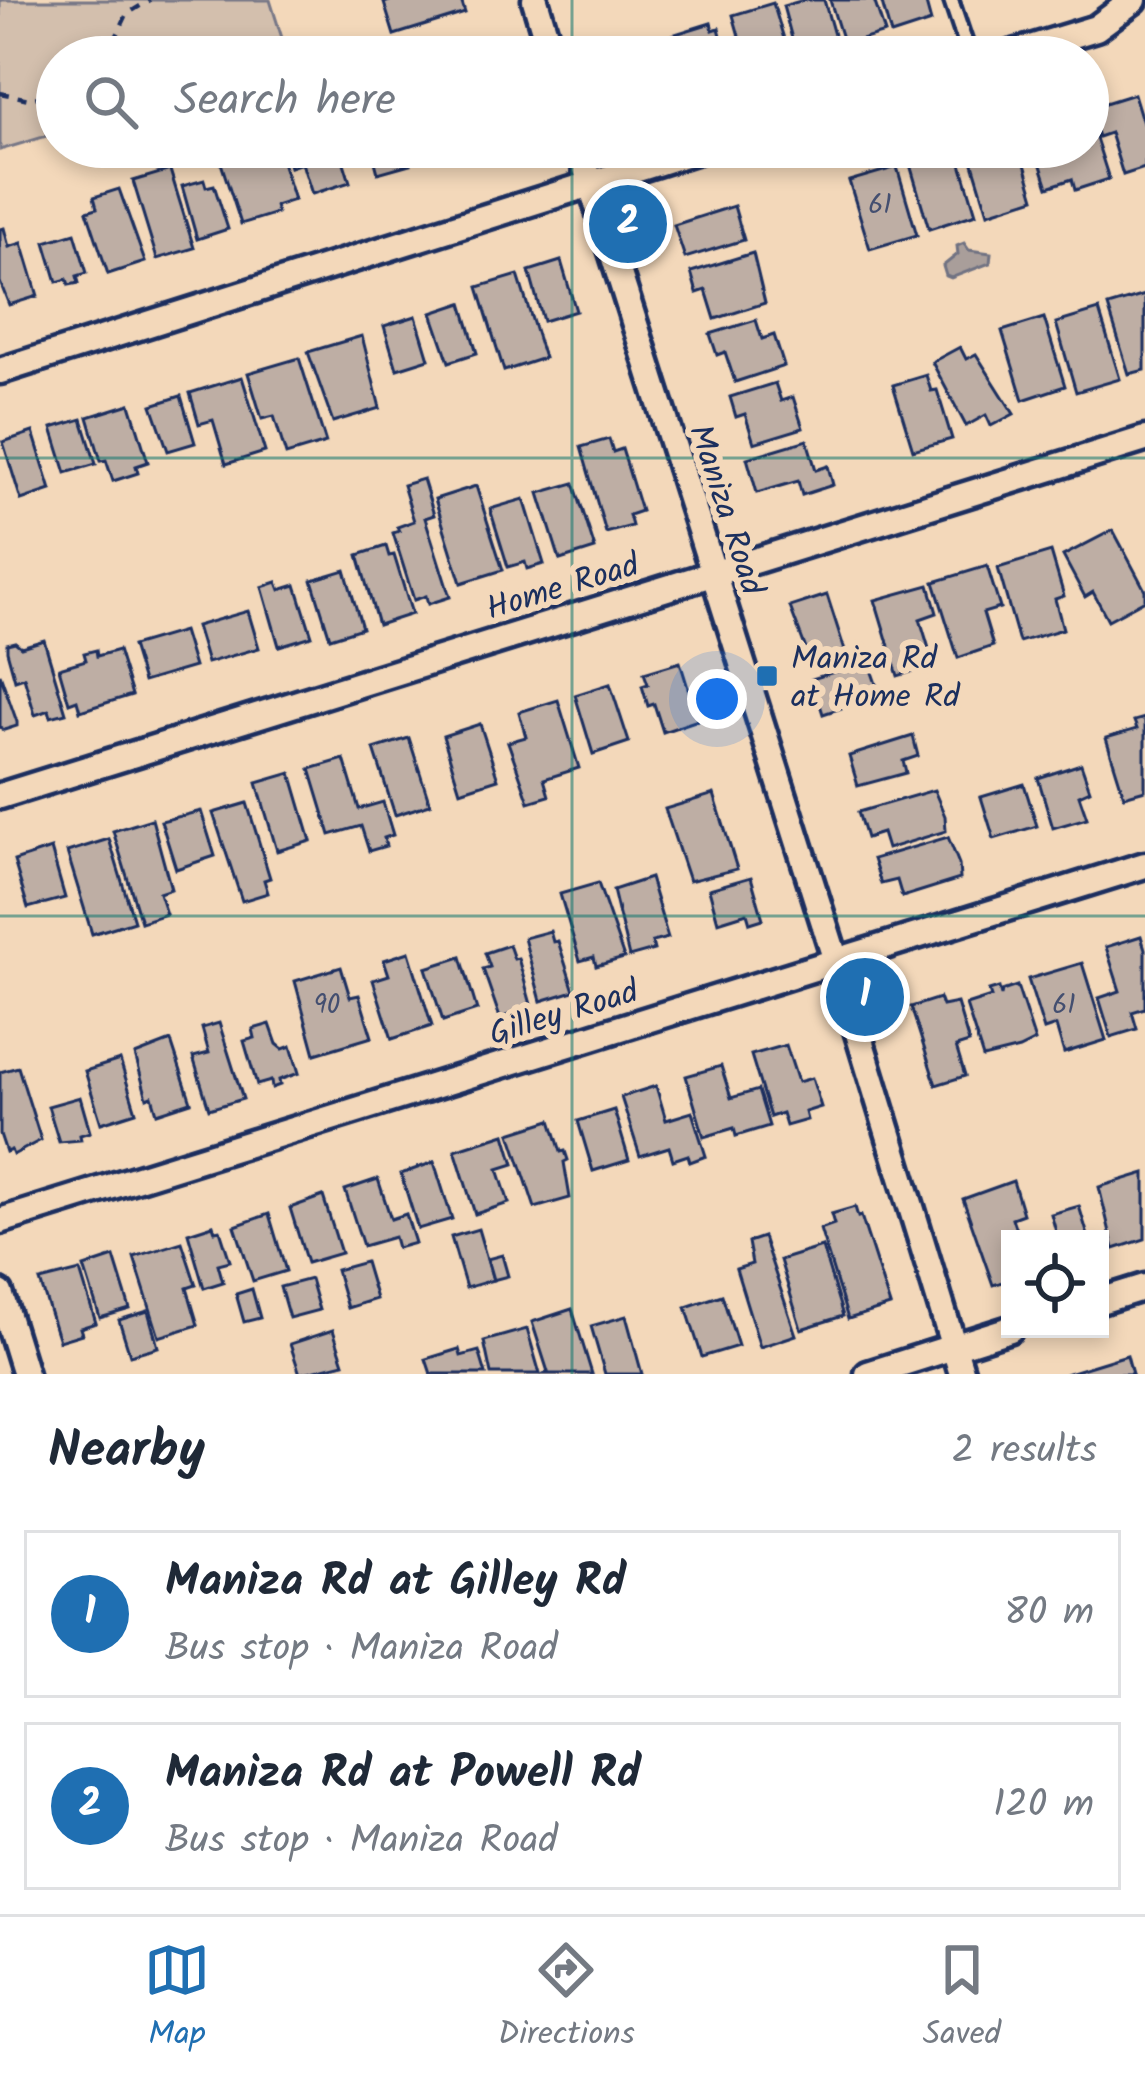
<!DOCTYPE html>
<html lang="en">
<head>
<meta charset="utf-8">
<style>
  body { margin:0; font-family:Kalam,sans-serif; background:#f2f2f3; color:#1f2937 }
  .controls { position:absolute; right:36px; bottom:36px; display:grid; overflow:hidden; border-radius:0px; box-shadow:0 6px 18px #0003 }
  .controls button { width:108px; height:108px; display:grid; place-items:center; padding:0; border:0; border-bottom:3px solid #e0e1e3; background:#fff; color:#1f2937; font:60px sans-serif }
  .you { position:absolute; left:717px; top:699px; width:42px; height:42px; margin:-30px; border:9px solid #fff; border-radius:50%; background:#1a73e8; box-shadow:0 0 0 18px #1a73e833 }
  .badge { display:grid; place-items:center; width:78px; height:78px; border-radius:50%; background:#1f6fb2; color:#fff; font-size:39px; font-weight:700 }
  .pin { position:absolute; translate:-50% -50%; border:6px solid #fff; box-shadow:0 3px 12px #0006 }
  .list { margin:0; padding:0; list-style:none }
  h2 { display:flex; justify-content:space-between; align-items:center; height:156px; margin:0; padding:0 48px; font-size:51px }
  h2 small { font-size:39px; font-weight:400; color:#747a83 }
  .list li { display:grid; grid-template-columns:78px 1fr auto; gap:36px; align-items:center; box-sizing:border-box; height:168px; margin:0 24px 24px; padding:0 24px; border:3px solid #e0e1e3; border-radius:0px }
  .list b { display:block; font-size:45px; white-space:nowrap }
  .list p { margin:0; font-size:39px; white-space:nowrap; color:#747a83 }
  .list em { font-size:39px; font-style:normal; color:#747a83 }
  .icon { flex:none; width:66px; height:66px; fill:none; stroke:currentColor; stroke-width:2; stroke-linecap:round; stroke-linejoin:round }
  .map { position:relative; flex:none; width:1145px; height:1374px; overflow:hidden }
  .search { position:absolute; background:#fff; box-shadow:0 6px 18px #0003; left:36px; right:36px; top:36px; height:132px; display:flex; align-items:center; gap:30px; box-sizing:border-box; padding:0 42px; border-radius:66px; color:#747a83; font-size:45px }
  .sheet { height:540px; background:#fff }
  nav { display:flex; justify-content:space-around; align-items:center; box-sizing:border-box; height:168px; border-top:3px solid #e0e1e3; background:#fff; font-size:33px; color:#747a83 }
  nav a { display:grid; justify-items:center; gap:6px }
  nav .on { color:#1f6fb2 }
  .map>svg:first-child { display:block }
  .green { fill:#d3bfad; stroke:#777786; stroke-width:3 }
  .water { fill:#a99e9a; stroke:#707282; stroke-width:3 }
  .building { fill:#beaea4; stroke:#1b2f5e; stroke-width:3 }
  .lines { fill:none; stroke-linecap:round; stroke-linejoin:round }
  .lane-casing { stroke:#1b2f5e; stroke-width:21 }
  .street-casing { stroke:#1b2f5e; stroke-width:33 }
  .path { stroke:#1b2f5e; stroke-width:4.5; stroke-dasharray:9 9; stroke-linecap:butt }
  .lane { stroke:#f3d8ba; stroke-width:12 }
  .street { stroke:#f3d8ba; stroke-width:24 }
  .grid { fill:none; stroke:#0f766e; stroke-width:3; stroke-opacity:0.55 }
  .poi-dot { fill:#1f6fb2; stroke:#f3d8ba; stroke-width:4.5 }
  .labels { text-anchor:middle; stroke-width:12; stroke-linejoin:round; paint-order:stroke }
  .number-label { font-size:27px; fill:#444f70 }
  .street-label { font-size:33px; fill:#1b2f5e; stroke:#f3d8ba }
  .poi-label { font-size:33px; fill:#1b2f5e; stroke:#f3d8ba; text-anchor:start }
</style>
</head>
<body>
<div class="map">
<svg width="1145" height="1374" viewBox="0 0 1145 1374">
  <rect width="100%" height="100%" fill="#f3d8ba"/>
  <filter id="ink" filterUnits="userSpaceOnUse"><feTurbulence type="fractalNoise" baseFrequency=".00833" numOctaves="2"/><feDisplacementMap in="SourceGraphic" scale="24" xChannelSelector="R" yChannelSelector="G"/><feConvolveMatrix kernelMatrix="1 2 1 2 8 2 1 2 1" color-interpolation-filters="sRGB"/></filter>
  <g filter="url(#ink)">
    <polygon class="green" points="0,0 270,0 288,57 57,57 57,133 0,150"/>
    <polygon class="water" points="964,243 969,250 991,253 990,263 951,278 946,276 943,266 958,254 957,246"/>
    <g class="building">
      <polygon points="392,0 461,0 465,13 394,35 384,3"/>
      <polygon points="804,0 824,0 838,49 797,57 783,6"/>
      <polygon points="830,0 874,0 885,33 844,45"/>
      <polygon points="881,0 925,0 931,22 891,35"/>
      <polygon points="773,3 789,55 745,57 733,15"/>
      <polygon points="711,23 713,30 719,28 724,47 732,44 736,57 662,57 656,40"/>
      <polygon points="653,42 658,57 626,57 638,53 636,47"/>
      <polygon points="1134,94 1145,130 1145,168 1123,175 1110,133 1098,137 1089,108"/>
      <polygon points="1088,113 1109,179 1075,190 1072,179 1048,187 1035,147 1088,147"/>
      <polygon points="284,147 339,147 350,182 312,194 302,163 290,167"/>
      <polygon points="371,147 405,147 410,164 378,173"/>
      <polygon points="413,147 447,147 448,150 417,159"/>
      <polygon points="956,147 976,214 929,229 909,161"/>
      <polygon points="968,147 1020,147 1035,198 988,213"/>
      <polygon points="258,151 261,160 280,155 294,200 275,206 277,213 241,224 221,163"/>
      <polygon points="897,167 917,235 870,249 849,181"/>
      <polygon points="170,170 194,248 157,259 133,181"/>
      <polygon points="204,180 206,187 214,185 228,229 197,239 182,186"/>
      <polygon points="119,189 145,262 108,274 87,211 97,208 94,197"/>
      <polygon points="734,206 744,240 685,258 674,225"/>
      <polygon points="4,228 9,247 22,243 38,296 9,305 0,282 0,229"/>
      <polygon points="75,233 87,273 77,276 79,283 69,285 67,279 57,282 45,242"/>
      <polygon points="753,253 765,303 715,319 706,290 697,293 691,272"/>
      <polygon points="561,261 576,311 543,321 529,271"/>
      <polygon points="518,275 544,358 504,371 478,287"/>
      <polygon points="1145,295 1145,370 1129,374 1108,306"/>
      <polygon points="462,303 477,353 449,362 432,313"/>
      <polygon points="1099,310 1120,379 1076,392 1056,323"/>
      <polygon points="416,316 429,359 397,369 384,326"/>
      <polygon points="1044,318 1065,386 1023,400 1002,331"/>
      <polygon points="756,320 762,339 774,335 784,366 735,382 725,352 717,355 710,334"/>
      <polygon points="362,336 380,408 333,422 308,352"/>
      <polygon points="960,347 966,359 976,354 1014,414 991,426 986,415 966,426 932,362"/>
      <polygon points="299,358 326,443 286,455 274,416 262,419 248,373"/>
      <polygon points="926,375 931,391 937,390 952,439 913,450 893,385"/>
      <polygon points="242,377 265,452 226,464 213,420 199,424 190,393"/>
      <polygon points="775,383 781,401 793,397 803,428 754,443 745,414 736,417 730,397"/>
      <polygon points="181,396 195,443 168,451 152,405"/>
      <polygon points="130,404 148,462 136,466 138,473 113,481 106,460 101,461 88,417"/>
      <polygon points="82,419 96,464 66,473 52,428"/>
      <polygon points="33,432 51,490 21,500 3,442"/>
      <polygon points="609,439 613,452 622,449 641,511 629,515 632,526 606,533 581,447"/>
      <polygon points="807,440 816,470 828,466 833,485 802,495 798,481 757,493 747,458"/>
      <polygon points="423,479 434,515 425,518 450,597 428,604 426,596 414,600 393,533 399,531 397,527 414,521 403,485"/>
      <polygon points="574,483 595,549 560,560 539,493"/>
      <polygon points="476,486 503,570 461,583 435,499"/>
      <polygon points="524,499 544,564 527,569 525,562 508,567 490,509"/>
      <polygon points="1113,530 1145,590 1145,600 1108,620 1093,592 1085,597 1063,556"/>
      <polygon points="386,546 389,556 394,555 412,614 378,625 358,555"/>
      <polygon points="1051,552 1064,596 1055,599 1063,629 1019,642 998,568"/>
      <polygon points="987,566 1000,608 983,613 993,646 958,658 934,582"/>
      <polygon points="345,570 362,628 330,638 312,580"/>
      <polygon points="277,582 280,590 296,585 312,636 279,646 262,587"/>
      <polygon points="929,585 937,613 920,619 934,665 898,676 875,600"/>
      <polygon points="827,595 846,654 812,665 790,607"/>
      <polygon points="248,611 259,648 207,663 196,626"/>
      <polygon points="183,631 194,667 143,682 132,646"/>
      <polygon points="44,640 66,713 51,717 49,710 35,715 24,677 15,680 7,651 7,644 15,642 21,647"/>
      <polygon points="96,650 97,656 118,650 132,695 80,711 77,700 69,703 59,668 86,660 84,653"/>
      <polygon points="868,661 880,695 823,714 812,679"/>
      <polygon points="680,662 698,720 663,732 654,704 648,706 642,686 648,684 644,673"/>
      <polygon points="0,674 17,722 17,726 4,730 0,727"/>
      <polygon points="610,684 629,742 593,754 575,695"/>
      <polygon points="558,700 579,768 544,779 549,796 529,802 508,742 526,737 519,712"/>
      <polygon points="1145,718 1145,790 1124,796 1106,738 1137,729 1134,721"/>
      <polygon points="480,724 498,779 460,791 443,736"/>
      <polygon points="913,736 918,756 903,761 906,773 858,786 849,756"/>
      <polygon points="409,738 430,804 395,815 374,749"/>
      <polygon points="344,759 359,809 383,802 393,835 384,838 386,846 369,851 361,826 330,835 310,769"/>
      <polygon points="1081,764 1090,790 1079,795 1087,818 1053,828 1038,778"/>
      <polygon points="291,773 311,841 277,851 257,783"/>
      <polygon points="1024,784 1037,826 994,839 981,797"/>
      <polygon points="934,790 945,816 946,831 887,849 882,833 866,838 858,812"/>
      <polygon points="714,794 737,869 689,881 665,809"/>
      <polygon points="247,803 270,878 264,880 268,893 242,901 213,813"/>
      <polygon points="201,811 215,856 176,869 161,821"/>
      <polygon points="152,819 171,889 159,893 166,914 141,922 113,831"/>
      <polygon points="948,837 959,864 960,879 902,897 897,880 881,884 873,859"/>
      <polygon points="109,839 134,921 92,934 67,852"/>
      <polygon points="51,849 65,898 28,908 14,861"/>
      <polygon points="751,877 763,919 750,923 747,913 718,922 709,889"/>
      <polygon points="650,878 668,938 652,942 654,950 629,957 613,890"/>
      <polygon points="598,883 624,958 596,966 594,957 580,961 560,894"/>
      <polygon points="550,931 553,942 558,941 574,991 541,1001 524,938"/>
      <polygon points="1141,936 1145,949 1145,1008 1132,1012 1137,1029 1111,1037 1099,998 1120,991 1106,947"/>
      <polygon points="509,945 514,959 518,958 532,1008 500,1018 483,969 490,967 485,953"/>
      <polygon points="409,952 432,1026 392,1039 373,980 389,975 384,960"/>
      <polygon points="461,957 477,1010 443,1021 426,968"/>
      <polygon points="1082,963 1106,1040 1064,1053 1056,1026 1044,1030 1028,979"/>
      <polygon points="341,967 350,997 359,995 372,1037 315,1054 295,981"/>
      <polygon points="1017,986 1035,1041 1019,1049 983,1058 966,1005 991,997 989,991 999,988 1001,996 1002,991"/>
      <polygon points="939,998 942,1006 957,1003 969,1043 956,1047 965,1076 936,1085 911,1007"/>
      <polygon points="219,1023 243,1099 209,1109 193,1057 209,1053 202,1028"/>
      <polygon points="270,1024 277,1044 283,1049 291,1046 299,1073 279,1080 280,1085 272,1088 271,1081 257,1085 244,1041 255,1038 253,1029"/>
      <polygon points="171,1041 191,1102 157,1113 152,1096 147,1098 135,1055"/>
      <polygon points="786,1045 798,1082 812,1078 821,1107 805,1112 807,1120 786,1126 782,1113 770,1117 751,1055"/>
      <polygon points="120,1060 136,1112 101,1123 85,1071"/>
      <polygon points="721,1066 731,1098 758,1090 769,1126 736,1136 734,1128 704,1137 686,1076"/>
      <polygon points="18,1067 41,1140 13,1155 11,1150 6,1152 0,1134 0,1072"/>
      <polygon points="656,1086 666,1120 692,1112 706,1156 690,1162 688,1155 673,1160 669,1147 640,1156 621,1097"/>
      <polygon points="80,1097 90,1132 80,1135 81,1140 59,1142 48,1106"/>
      <polygon points="614,1110 629,1160 593,1171 578,1121"/>
      <polygon points="551,1120 561,1152 565,1151 568,1160 564,1162 570,1198 535,1208 510,1133"/>
      <polygon points="505,1134 514,1164 498,1169 509,1203 475,1214 455,1150"/>
      <polygon points="434,1162 452,1219 418,1229 401,1174"/>
      <polygon points="1145,1173 1145,1239 1114,1249 1099,1187"/>
      <polygon points="378,1179 391,1219 406,1214 415,1243 397,1248 394,1237 363,1246 345,1190"/>
      <polygon points="1013,1181 1023,1214 1012,1218 1019,1239 1010,1239 1010,1280 993,1285 963,1199"/>
      <polygon points="323,1196 341,1253 307,1263 290,1208"/>
      <polygon points="1079,1206 1089,1239 1058,1239 1051,1214"/>
      <polygon points="855,1207 858,1217 861,1216 890,1306 848,1319 820,1229 834,1224 831,1214"/>
      <polygon points="269,1214 286,1271 253,1281 235,1226"/>
      <polygon points="213,1225 215,1231 220,1230 230,1261 218,1264 223,1282 204,1288 188,1233"/>
      <polygon points="478,1229 493,1280 466,1288 451,1237"/>
      <polygon points="763,1237 796,1335 760,1347 736,1269 752,1264 748,1242"/>
      <polygon points="182,1242 196,1285 187,1288 198,1325 159,1337 134,1257"/>
      <polygon points="822,1247 843,1316 801,1329 780,1260"/>
      <polygon points="502,1255 508,1276 493,1280 487,1259"/>
      <polygon points="114,1257 130,1309 100,1318 84,1267"/>
      <polygon points="365,1262 376,1299 347,1308 336,1270"/>
      <polygon points="80,1271 96,1323 80,1328 82,1334 59,1341 40,1281"/>
      <polygon points="310,1279 319,1310 289,1318 280,1287"/>
      <polygon points="252,1289 260,1318 244,1322 236,1294"/>
      <polygon points="722,1295 738,1346 702,1357 686,1307"/>
      <polygon points="572,1309 592,1374 545,1374 548,1372 532,1322"/>
      <polygon points="148,1311 158,1347 130,1355 119,1320"/>
      <polygon points="626,1316 642,1374 605,1374 591,1326"/>
      <polygon points="527,1329 540,1374 491,1374 484,1341"/>
      <polygon points="333,1330 344,1363 300,1374 290,1344"/>
      <polygon points="459,1349 461,1356 479,1351 486,1374 431,1374 426,1359"/>
      <polygon points="1127,1355 1132,1374 1065,1374"/>
    </g>
    <g class="lines">
      <g class="lane-casing">
        <polyline id="lane" points="951,0 970,57"/>
      </g>
      <g class="street-casing">
        <g id="street">
          <polyline points="535,0 552,57"/>
          <polyline points="1001,57 1096,28 1134,0"/>
          <polyline points="579,147 836,961 962,1374"/>
          <polyline points="0,371 707,147"/>
          <polyline points="0,796 1145,439"/>
          <polyline points="0,1221 1145,865"/>
          <polyline points="0,1293 25,1374"/>
          <polyline points="1100,1301 1145,1287"/>
          <polyline points="868,1374 1010,1329"/>
        </g>
      </g>
      <g class="path">
        <polyline points="107,57 127,14 150,0"/>
        <polyline points="0,93 29,99 57,93"/>
      </g>
      <use href="#lane" class="lane"/>
      <use href="#street" class="street"/>
    </g>
  </g>
  <path class="grid" d="M572 0V57M572 147V1374M0 458H1145M0 916H1145"/>
  <rect class="poi-dot" x="755" y="664" width="24" height="24" rx="6"/>
  <g class="labels">
    <g class="number-label">
      <text x="880" y="213">61</text>
      <text x="327" y="1013">90</text>
      <text x="1064" y="1013">61</text>
    </g>
    <g class="street-label">
      <text transform="translate(728 509) rotate(72)" y="12">Maniza Road</text>
      <text transform="translate(562 585) rotate(-17)" y="12">Home Road</text>
      <text transform="translate(563 1011) rotate(-17)" y="12">Gilley Road</text>
    </g>
    <g class="poi-label">
      <text x="791" y="669">Maniza Rd<tspan x="791" dy="38">at Home Rd</tspan></text>
    </g>
  </g>
</svg>
<div class="controls">
<button><svg class="icon" aria-label="locate" viewBox="0 0 24 24"><circle cx="12" cy="12" r="6"/><path d="M12 2v4M12 18v4M2 12h4M18 12h4"/></svg></button>
</div>
<div class="you"></div>
<div class="pin badge" style="left:865px;top:997px">1</div>
<div class="pin badge" style="left:628px;top:224px">2</div>
<div class="search"><svg class="icon" aria-label="search" viewBox="0 0 24 24"><circle cx="10" cy="10" r="6"/><path d="M15 15l6 6"/></svg>Search here</div>
</div>
<section class="sheet">
<h2>Nearby<small>2 results</small></h2>
<ul class="list">
<li><span class="badge">1</span><div><b>Maniza Rd at Gilley Rd</b><p>Bus stop · Maniza Road</p></div><em>80 m</em></li>
<li><span class="badge">2</span><div><b>Maniza Rd at Powell Rd</b><p>Bus stop · Maniza Road</p></div><em>120 m</em></li>
</ul>
</section>
<nav>
<a class="on"><svg class="icon" aria-label="map" viewBox="0 0 24 24"><path d="M3 6l6-2 6 2 6-2v14l-6 2-6-2-6 2zM9 4v14M15 6v14"/></svg>Map</a>
<a><svg class="icon" aria-label="directions" viewBox="0 0 24 24"><path d="M12 3l9 9-9 9-9-9zM9 14v-3h6M13 9l2 2-2 2"/></svg>Directions</a>
<a><svg class="icon" aria-label="saved" viewBox="0 0 24 24"><path d="M7 4h10v16l-5-4-5 4z"/></svg>Saved</a>
</nav>
</body>
</html>
